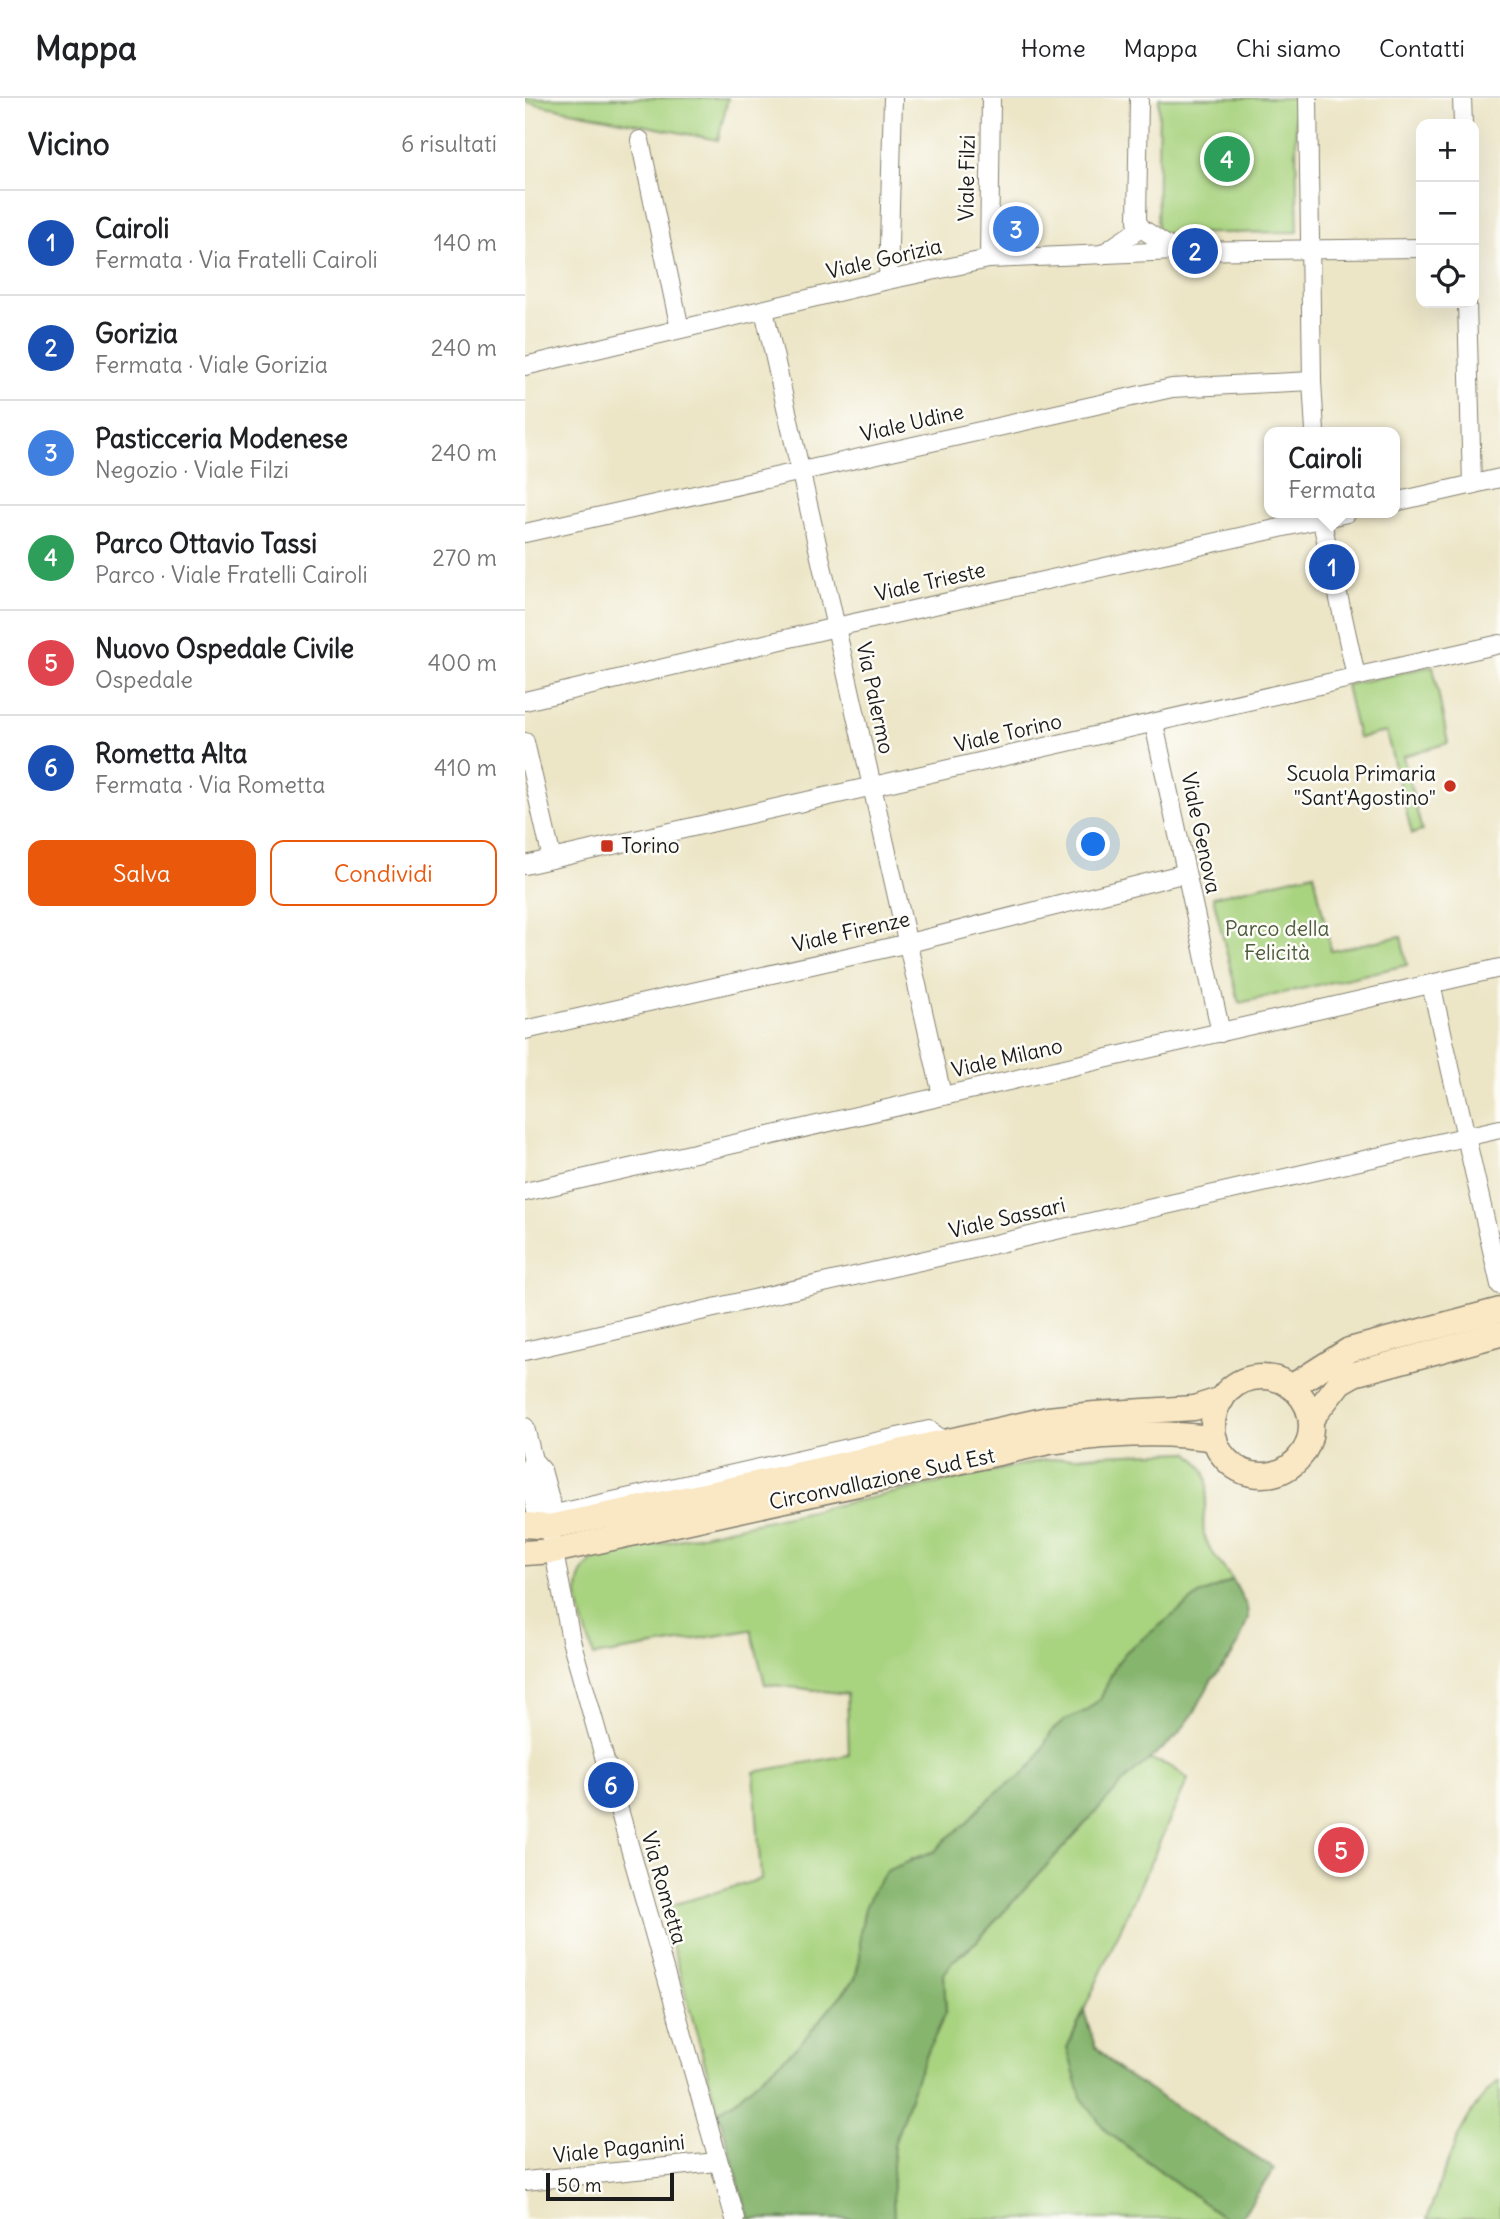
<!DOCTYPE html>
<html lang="it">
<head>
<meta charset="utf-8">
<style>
  body { margin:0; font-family:Delius,sans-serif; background:#f6f6f6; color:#202124 }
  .controls { position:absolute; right:21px; top:21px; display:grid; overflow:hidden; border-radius:14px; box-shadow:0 7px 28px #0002 }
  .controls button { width:63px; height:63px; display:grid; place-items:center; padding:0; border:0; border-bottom:2px solid #e0e0e0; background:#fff; color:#202124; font:35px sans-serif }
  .scale { position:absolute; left:21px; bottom:18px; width:128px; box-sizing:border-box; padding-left:7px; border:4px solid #1c1c1c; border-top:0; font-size:19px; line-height:24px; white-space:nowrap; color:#1c1c1c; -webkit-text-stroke:5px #fdfcf7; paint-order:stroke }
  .you { position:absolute; left:569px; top:747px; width:24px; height:24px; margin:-18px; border:5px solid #fff; border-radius:50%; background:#1a73e8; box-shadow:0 0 0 10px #1a73e833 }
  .badge { display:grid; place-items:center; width:46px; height:46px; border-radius:50%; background:#ea580c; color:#fff; font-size:23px; font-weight:700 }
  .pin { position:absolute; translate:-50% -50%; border:4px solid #fff; box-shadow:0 2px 7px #0006 }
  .popup { position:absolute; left:739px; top:329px; width:136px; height:91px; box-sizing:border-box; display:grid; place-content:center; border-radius:14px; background:#fff; filter:drop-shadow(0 2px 5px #0005); font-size:23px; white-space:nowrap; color:#757577 }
  .popup b { font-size:26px; color:#202124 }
  .popup::after { content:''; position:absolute; left:50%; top:100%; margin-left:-14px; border:14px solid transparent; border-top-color:#fff }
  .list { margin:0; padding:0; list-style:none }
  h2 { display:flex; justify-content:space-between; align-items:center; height:91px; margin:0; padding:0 28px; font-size:30px }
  h2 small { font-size:23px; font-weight:400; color:#757577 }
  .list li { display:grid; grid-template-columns:46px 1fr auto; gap:21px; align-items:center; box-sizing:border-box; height:105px; padding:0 28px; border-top:2px solid #e0e0e0 }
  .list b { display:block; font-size:26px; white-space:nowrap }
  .list p { margin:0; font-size:23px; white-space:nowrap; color:#757577 }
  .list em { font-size:23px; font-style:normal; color:#757577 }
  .actions { display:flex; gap:14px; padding:21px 28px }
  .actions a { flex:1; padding:16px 0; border:2px solid #ea580c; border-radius:14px; text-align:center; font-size:24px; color:#ea580c }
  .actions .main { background:#ea580c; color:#fff }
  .icon { flex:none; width:38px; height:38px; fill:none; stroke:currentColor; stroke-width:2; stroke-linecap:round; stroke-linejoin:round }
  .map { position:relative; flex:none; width:975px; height:2121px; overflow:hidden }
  header { display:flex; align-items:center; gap:42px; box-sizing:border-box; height:98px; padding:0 35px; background:#fff; border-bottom:2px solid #e0e0e0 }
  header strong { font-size:33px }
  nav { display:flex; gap:38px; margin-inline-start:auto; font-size:24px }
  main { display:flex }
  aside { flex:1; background:#fff }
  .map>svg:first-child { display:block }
  .green { fill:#a8d37f; stroke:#62784e; stroke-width:2 }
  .forest { fill:#86b56e; stroke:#516845; stroke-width:2 }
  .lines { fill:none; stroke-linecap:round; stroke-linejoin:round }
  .minor-casing { stroke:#848071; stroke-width:20 }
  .secondary-casing { stroke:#848071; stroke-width:27 }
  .minor { stroke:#fff; stroke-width:18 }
  .secondary { stroke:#fae7c3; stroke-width:24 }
  .poi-dot { fill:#c8321e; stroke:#fdfcf7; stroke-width:2.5 }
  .labels { text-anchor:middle; stroke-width:5; stroke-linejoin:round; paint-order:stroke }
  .street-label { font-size:21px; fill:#1c1c1c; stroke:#fdfcf7 }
  .poi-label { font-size:21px; fill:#1c1c1c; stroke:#fdfcf7; text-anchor:end }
  .park-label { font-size:21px; fill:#4d5c3f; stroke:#fdfcf7 }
</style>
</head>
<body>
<header>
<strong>Mappa</strong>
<nav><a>Home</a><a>Mappa</a><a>Chi siamo</a><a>Contatti</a></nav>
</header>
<main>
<aside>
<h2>Vicino<small>6 risultati</small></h2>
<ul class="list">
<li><span class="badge" style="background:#1a4fb4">1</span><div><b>Cairoli</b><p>Fermata · Via Fratelli Cairoli</p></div><em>140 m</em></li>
<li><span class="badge" style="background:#1a4fb4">2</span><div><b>Gorizia</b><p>Fermata · Viale Gorizia</p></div><em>240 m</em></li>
<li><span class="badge" style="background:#3f7fe0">3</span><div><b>Pasticceria Modenese</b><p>Negozio · Viale Filzi</p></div><em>240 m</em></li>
<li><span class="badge" style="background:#2e9e5b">4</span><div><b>Parco Ottavio Tassi</b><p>Parco · Viale Fratelli Cairoli</p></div><em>270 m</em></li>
<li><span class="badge" style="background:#e0444e">5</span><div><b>Nuovo Ospedale Civile</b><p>Ospedale</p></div><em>400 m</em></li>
<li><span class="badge" style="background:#1a4fb4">6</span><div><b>Rometta Alta</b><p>Fermata · Via Rometta</p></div><em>410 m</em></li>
</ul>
<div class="actions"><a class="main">Salva</a><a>Condividi</a></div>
</aside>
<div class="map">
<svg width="975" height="2121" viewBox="0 0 975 2121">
  <rect width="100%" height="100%" fill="#fdfcf7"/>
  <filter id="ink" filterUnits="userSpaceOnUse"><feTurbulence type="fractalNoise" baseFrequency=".0143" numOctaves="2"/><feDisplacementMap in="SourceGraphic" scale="14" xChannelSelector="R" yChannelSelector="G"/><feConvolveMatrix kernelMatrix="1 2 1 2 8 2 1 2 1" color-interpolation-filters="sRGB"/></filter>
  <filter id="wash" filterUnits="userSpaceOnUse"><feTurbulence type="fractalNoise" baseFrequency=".00686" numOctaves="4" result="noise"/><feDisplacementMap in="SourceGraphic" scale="28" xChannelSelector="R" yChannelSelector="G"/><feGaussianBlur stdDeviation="1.57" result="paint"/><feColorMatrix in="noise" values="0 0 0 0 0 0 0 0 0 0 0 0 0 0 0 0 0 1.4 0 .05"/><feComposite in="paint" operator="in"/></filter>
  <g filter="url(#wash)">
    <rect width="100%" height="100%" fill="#ece5c6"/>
    <g class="green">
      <polygon points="0,0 203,0 193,42 0,4"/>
      <polygon points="634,0 770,0 773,134 632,136"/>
      <polygon points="908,568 923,645 878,658 897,733 887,736 861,634 833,640 821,587"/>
      <polygon points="789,775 806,853 876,838 882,867 714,905 688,799"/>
      <path d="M663 1354C698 1383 674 1401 679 1436 680 1447 700 1472 708 1482L674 1497 602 1553 590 1568 576 1600 561 1613 540 1622 527 1633 510 1664 497 1677 474 1692 456 1708 442 1725 421 1741 410 1753 386 1761 335 1835V1859L330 1881 274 1947 207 2005 193 2013 137 1810 236 1781 229 1674 324 1657 322 1596 240 1586 226 1532 69 1558C60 1527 37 1483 71 1460L519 1362 575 1357Z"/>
      <path d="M623 1662C640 1664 650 1670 663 1681L542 1950 581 2033 701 2121H369L367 2070 369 2047 393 1975 421 1914 419 1876 428 1863 451 1844 602 1680Z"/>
      <path d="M975 1982V2121H902C920 2072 934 2016 975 1982Z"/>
    </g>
    <g class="forest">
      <polygon points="708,1482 722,1509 723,1520 713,1547 705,1560 686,1583 669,1615 650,1640 602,1680 451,1844 428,1863 419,1876 421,1914 393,1975 369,2047 367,2070 369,2121 224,2121 193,2013 207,2005 274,1947 330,1881 335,1859 335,1835 340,1810 350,1788 363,1772 410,1753 421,1741 442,1725 456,1708 474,1692 497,1677 510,1664 527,1633 540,1622 561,1613 576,1600 590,1568 602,1553 674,1497"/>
      <polygon points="559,1913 570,1948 595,1973 749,2071 715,2121 701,2121 581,2033 556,1999 542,1950"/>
    </g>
  </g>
  <g filter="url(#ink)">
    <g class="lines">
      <g class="minor-casing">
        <g id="minor">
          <polyline points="614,0 612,123 616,130"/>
          <polyline points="783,0 787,283 790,334"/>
          <polyline points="937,0 938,26"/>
          <polyline points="115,42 155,231"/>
          <polyline points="616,130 650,153"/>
          <polyline points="576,157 616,130"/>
          <polyline points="464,161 466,0"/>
          <polyline points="363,182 368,0"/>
          <polyline points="942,205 947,387"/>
          <polyline points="239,212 417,997"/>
          <polyline points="0,268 363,182 464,161 650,153 896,150"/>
          <polyline points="870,404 975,380"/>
          <polyline points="795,415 831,578"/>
          <polyline points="0,435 647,290 787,283"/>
          <polyline points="0,603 311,529 822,415"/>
          <polyline points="629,626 696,935"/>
          <polyline points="0,644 27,761"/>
          <polyline points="0,767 975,546"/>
          <polyline points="906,886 975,1187"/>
          <polyline points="0,932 384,845 661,775"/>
          <polyline points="0,1094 975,870"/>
          <polyline points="0,1253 975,1031"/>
          <polyline points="0,1329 8,1362 17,1372 29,1416 24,1429 46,1542 210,2121"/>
          <polyline points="8,1362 2,1373 12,1417 24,1429"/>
          <polyline points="30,1416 404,1332 420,1344"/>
          <polyline points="0,2083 192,2064"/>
        </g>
      </g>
      <g class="secondary-casing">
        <g id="secondary">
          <circle cx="737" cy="1328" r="49"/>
          <polyline points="766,1289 824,1252 975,1212"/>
          <polyline points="786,1321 815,1284 829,1276 975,1236"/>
          <polyline points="0,1427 24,1429 194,1394 523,1321 570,1316 669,1310 697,1301"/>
          <path d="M0 1455 28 1453 524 1344C578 1337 635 1332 690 1341"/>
        </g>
      </g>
      <use href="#minor" class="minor"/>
      <use href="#secondary" class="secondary"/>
    </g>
  </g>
  <g class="poi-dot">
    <circle cx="925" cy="688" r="7"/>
    <rect x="75" y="741" width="14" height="14" rx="3.5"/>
  </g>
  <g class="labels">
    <g class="street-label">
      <text transform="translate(442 80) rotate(-89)" y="7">Viale Filzi</text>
      <text transform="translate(359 161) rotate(-13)" y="7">Viale Gorizia</text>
      <text transform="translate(387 325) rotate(-13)" y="7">Viale Udine</text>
      <text transform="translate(405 484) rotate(-13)" y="7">Viale Trieste</text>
      <text transform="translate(350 600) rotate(78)" y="7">Via Palermo</text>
      <text transform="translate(483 635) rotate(-13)" y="7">Viale Torino</text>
      <text transform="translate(676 735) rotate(78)" y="7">Viale Genova</text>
      <text transform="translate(326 834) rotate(-13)" y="7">Viale Firenze</text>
      <text transform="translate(482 960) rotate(-13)" y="7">Viale Milano</text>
      <text transform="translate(482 1120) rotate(-13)" y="7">Viale Sassari</text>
      <text transform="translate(357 1381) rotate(-12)" y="7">Circonvallazione Sud Est</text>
      <text transform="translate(139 1790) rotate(74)" y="7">Via Rometta</text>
      <text transform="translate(94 2051) rotate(-6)" y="7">Viale Paganini</text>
    </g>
    <g class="poi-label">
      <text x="911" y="683">Scuola Primaria<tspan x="911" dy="24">"Sant'Agostino"</tspan></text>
      <text x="96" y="755" text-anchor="start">Torino</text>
    </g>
    <g class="park-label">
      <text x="752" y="838">Parco della<tspan x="752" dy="24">Felicità</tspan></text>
    </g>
  </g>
</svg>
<div class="controls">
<button>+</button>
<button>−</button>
<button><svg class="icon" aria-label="locate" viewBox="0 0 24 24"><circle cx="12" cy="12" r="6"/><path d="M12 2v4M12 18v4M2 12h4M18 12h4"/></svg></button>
</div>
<div class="scale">50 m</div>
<div class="you"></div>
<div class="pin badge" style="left:807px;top:469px;background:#1a4fb4">1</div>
<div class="popup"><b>Cairoli</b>Fermata</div>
<div class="pin badge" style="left:670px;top:153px;background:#1a4fb4">2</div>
<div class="pin badge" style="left:491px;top:131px;background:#3f7fe0">3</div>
<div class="pin badge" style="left:702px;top:61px;background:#2e9e5b">4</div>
<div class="pin badge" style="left:816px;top:1752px;background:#e0444e">5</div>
<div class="pin badge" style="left:86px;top:1687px;background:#1a4fb4">6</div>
</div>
</main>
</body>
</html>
